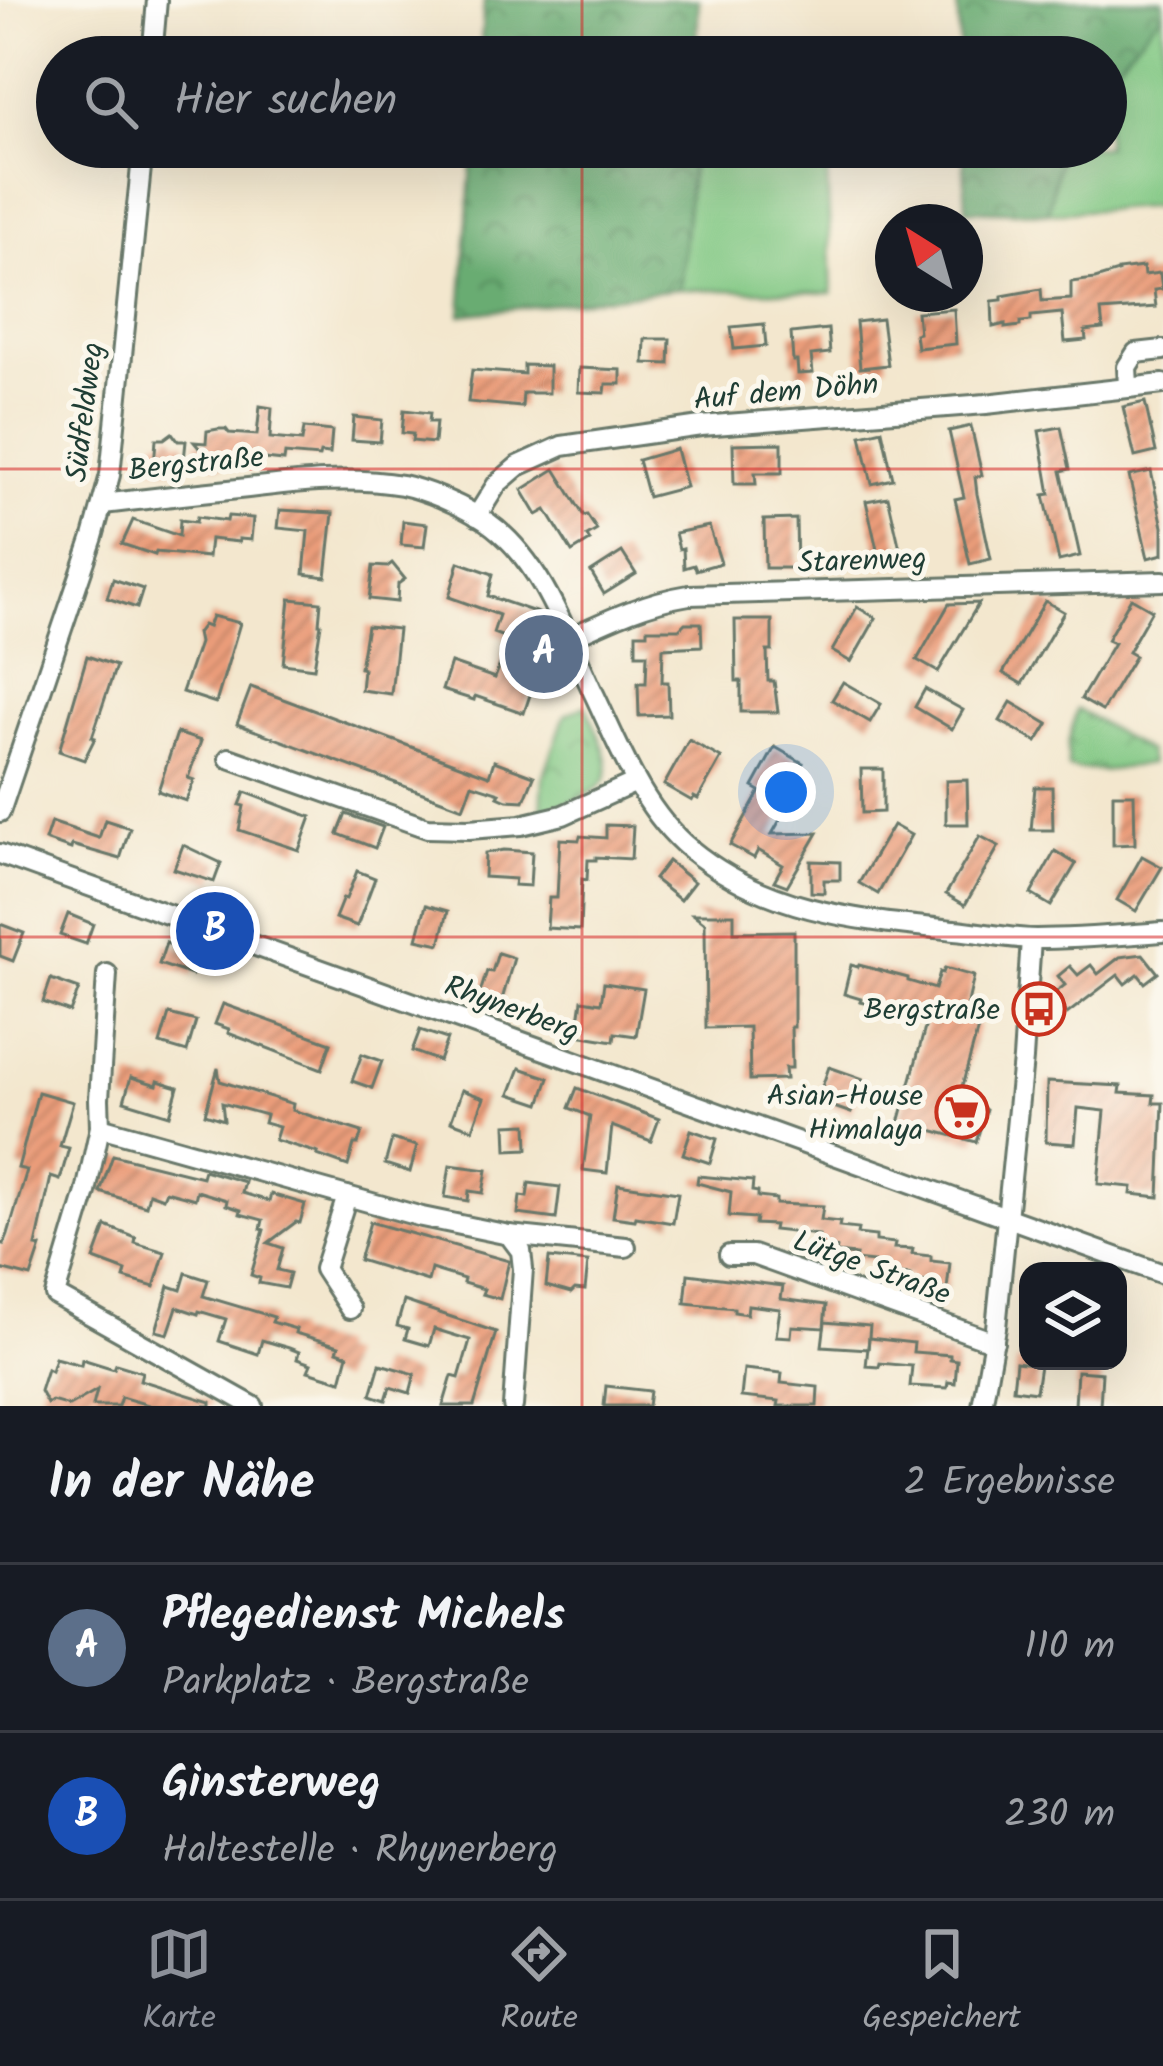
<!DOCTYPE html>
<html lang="de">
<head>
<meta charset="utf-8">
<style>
  body { margin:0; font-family:Kalam,sans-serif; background:#20242c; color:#f1f3f6 }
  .controls { position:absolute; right:36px; bottom:36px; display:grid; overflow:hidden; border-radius:24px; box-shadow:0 12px 48px #0002 }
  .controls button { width:108px; height:108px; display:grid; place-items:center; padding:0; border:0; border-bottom:3px solid #363941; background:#171b24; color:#f1f3f6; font:60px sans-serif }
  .compass { position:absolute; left:875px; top:204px; width:108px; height:108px; border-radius:50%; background:#171b24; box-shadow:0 12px 48px #0002; rotate:323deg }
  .you { position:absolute; left:786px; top:792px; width:42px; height:42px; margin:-30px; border:9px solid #fff; border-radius:50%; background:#1a73e8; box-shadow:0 0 0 18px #1a73e833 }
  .badge { display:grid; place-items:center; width:78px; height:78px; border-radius:50%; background:#8c9099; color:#fff; font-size:39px; font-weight:700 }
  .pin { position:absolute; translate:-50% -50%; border:6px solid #fff; box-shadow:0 3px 12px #0006 }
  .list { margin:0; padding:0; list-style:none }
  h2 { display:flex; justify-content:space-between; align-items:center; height:156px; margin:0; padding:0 48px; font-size:51px }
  h2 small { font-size:39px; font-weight:400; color:#9ea1a6 }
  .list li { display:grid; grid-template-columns:78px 1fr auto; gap:36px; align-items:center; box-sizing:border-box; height:168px; padding:0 48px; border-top:3px solid #363941 }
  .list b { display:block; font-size:45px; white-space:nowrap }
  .list p { margin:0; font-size:39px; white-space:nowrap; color:#9ea1a6 }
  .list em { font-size:39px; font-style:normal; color:#9ea1a6 }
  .icon { flex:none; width:66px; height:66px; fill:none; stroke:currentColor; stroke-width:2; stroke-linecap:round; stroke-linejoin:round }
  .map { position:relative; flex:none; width:1163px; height:1406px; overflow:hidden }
  .search { position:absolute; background:#171b24; box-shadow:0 12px 48px #0002; left:36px; right:36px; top:36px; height:132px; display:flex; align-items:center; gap:30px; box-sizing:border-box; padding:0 42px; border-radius:66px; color:#9ea1a6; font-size:45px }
  .sheet { height:492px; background:#171b24 }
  nav { display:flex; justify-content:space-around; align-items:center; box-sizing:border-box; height:168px; border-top:3px solid #363941; background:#171b24; font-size:33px; color:#9ea1a6 }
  nav a { display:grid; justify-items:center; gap:6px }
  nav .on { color:#8c9099 }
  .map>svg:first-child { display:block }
  .green { fill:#82c884; stroke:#50825c; stroke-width:3 }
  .forest { fill:url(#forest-crowns); stroke:#447453; stroke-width:3 }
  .park { fill:url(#park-crowns); stroke:#50825c; stroke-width:3 }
  .building { fill:url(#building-hatch) }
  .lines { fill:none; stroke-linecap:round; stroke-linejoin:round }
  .minor-casing { stroke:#69786a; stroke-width:24 }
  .minor { stroke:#fff; stroke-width:18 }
  .grid { fill:none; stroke:#d62828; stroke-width:3; stroke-opacity:0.55 }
  .labels { text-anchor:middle; stroke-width:10; stroke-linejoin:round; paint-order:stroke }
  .street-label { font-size:30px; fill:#1f3d34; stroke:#fbf7ec }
  .poi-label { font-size:30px; fill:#1f3d34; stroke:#fbf7ec; text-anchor:end }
</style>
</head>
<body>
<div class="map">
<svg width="1163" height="1406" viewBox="0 0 1163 1406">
  <defs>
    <pattern id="forest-crowns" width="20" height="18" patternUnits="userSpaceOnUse" patternTransform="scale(3)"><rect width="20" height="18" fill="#69ac72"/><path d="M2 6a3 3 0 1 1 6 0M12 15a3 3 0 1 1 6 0" fill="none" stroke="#568d5e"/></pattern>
    <pattern id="park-crowns" width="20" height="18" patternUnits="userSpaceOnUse" patternTransform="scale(3)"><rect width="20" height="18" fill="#82c884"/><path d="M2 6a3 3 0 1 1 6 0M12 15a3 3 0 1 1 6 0" fill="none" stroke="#6aa46d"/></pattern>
    <pattern id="building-hatch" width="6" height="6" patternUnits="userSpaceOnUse" patternTransform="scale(3)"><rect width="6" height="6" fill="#eb9d7a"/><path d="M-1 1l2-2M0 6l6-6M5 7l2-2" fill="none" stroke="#be8165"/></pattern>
  </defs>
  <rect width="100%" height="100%" fill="#fbf7ec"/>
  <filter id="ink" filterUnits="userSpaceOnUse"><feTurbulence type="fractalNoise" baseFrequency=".00833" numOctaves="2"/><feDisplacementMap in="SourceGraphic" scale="24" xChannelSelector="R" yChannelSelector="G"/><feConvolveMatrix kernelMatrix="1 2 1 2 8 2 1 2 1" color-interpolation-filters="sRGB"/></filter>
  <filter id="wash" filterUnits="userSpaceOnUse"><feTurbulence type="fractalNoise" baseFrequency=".004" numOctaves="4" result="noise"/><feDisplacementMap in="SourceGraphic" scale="48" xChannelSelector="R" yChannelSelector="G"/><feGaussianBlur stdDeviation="2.7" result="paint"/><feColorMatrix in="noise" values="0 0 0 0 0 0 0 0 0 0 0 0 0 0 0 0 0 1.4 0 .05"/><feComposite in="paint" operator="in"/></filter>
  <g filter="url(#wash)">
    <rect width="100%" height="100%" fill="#f3e7ce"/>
    <g class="green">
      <polygon points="1163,12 1163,206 1048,213 1061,147 1106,147 1106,76"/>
      <polygon points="811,147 826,147 832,293 680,289 692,162"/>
    </g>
    <g class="forest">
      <polygon points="484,0 699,0 696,57 480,57"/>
      <polygon points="957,0 1163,0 1163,12 1106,76 1106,57 960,57"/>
      <polygon points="473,147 692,147 680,289 461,315"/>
      <polygon points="963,147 1061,147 1048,213 966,210"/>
    </g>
    <g class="park">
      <path d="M585 705C619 778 623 786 541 812L543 778 565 715Z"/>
      <polygon points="1077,709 1148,752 1150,764 1103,771 1068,768 1068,743"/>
    </g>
    <g id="blocks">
      <g class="building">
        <polygon points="1143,267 1144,275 1160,273 1162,289 1154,290 1156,307 1101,311 1103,329 1085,331 1086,340 1065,342 1062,313 1031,316 1031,321 1020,322 1020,326 1005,328 1005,324 993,327 992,301 1002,300 1002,296 1041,289 1042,301 1071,299 1071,282 1095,279 1118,272 1118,270"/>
        <polygon points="954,309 956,344 917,348 915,334 919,333 917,312"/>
        <polygon points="882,319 888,365 860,368 856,322"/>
        <polygon points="764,324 766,346 734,349 731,327"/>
        <polygon points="828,329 830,353 811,355 813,373 798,374 797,361 793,361 791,333"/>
        <polygon points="645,339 670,339 669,364 644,363"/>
        <polygon points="524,365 549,366 549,393 523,393 522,407 468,402 472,370 524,374"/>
        <polygon points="579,368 621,370 621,384 606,384 605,393 578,392"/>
        <polygon points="1145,402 1156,452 1135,457 1123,407"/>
        <polygon points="260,406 272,408 270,438 302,441 304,428 332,431 330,454 320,453 319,457 285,454 284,461 236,456 222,467 214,466 194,442 206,443 207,431 218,429 226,429 229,433 257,435"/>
        <polygon points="404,410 430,413 429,422 436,422 434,443 412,441 413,434 402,433"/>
        <polygon points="354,417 382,420 380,442 352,440"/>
        <polygon points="971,426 982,475 975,477 977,494 991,559 970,564 955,499 964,497 949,431"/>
        <polygon points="1061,427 1070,469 1061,471 1080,556 1059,561 1044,495 1050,494 1039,431"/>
        <polygon points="882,430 893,479 872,484 861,435"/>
        <polygon points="172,433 178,441 186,441 183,470 154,467 156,439 164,439"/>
        <polygon points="782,443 782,473 755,473 756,484 734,484 733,444"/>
        <polygon points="676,449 686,487 648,497 638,460"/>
        <polygon points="555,469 584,516 587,515 597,530 587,536 590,541 572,552 546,510 537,515 522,490"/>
        <polygon points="1151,471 1163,527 1163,554 1148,558 1129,476"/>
        <polygon points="888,497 903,562 881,567 866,501"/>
        <polygon points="280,510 333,513 326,577 304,574 308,531 278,528"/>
        <polygon points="228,516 253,518 251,540 239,539 239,542 210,539 208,557 156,552 155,555 122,544 133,520 179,536 180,520 196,522 197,517 227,521"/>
        <polygon points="796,519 797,568 765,568 764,520"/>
        <polygon points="403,521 427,524 424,547 401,545"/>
        <polygon points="709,526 721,563 696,570 694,565 684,568 683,548 679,549 675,533"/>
        <polygon points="622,552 636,574 604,594 591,572"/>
        <polygon points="459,562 493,574 488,596 538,613 517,682 518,687 531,692 524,713 475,696 474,700 442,690 451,663 495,678 509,639 493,633 499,615 449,597"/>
        <polygon points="392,563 405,579 398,584 397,602 369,599 373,566 387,567"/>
        <polygon points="113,579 143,589 137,608 107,598"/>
        <polygon points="1131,598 1152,610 1128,652 1135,656 1102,711 1081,699 1114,643 1107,640"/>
        <polygon points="290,599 321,602 319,624 321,624 314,668 283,664"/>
        <polygon points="1045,601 1064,612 1022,684 1003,673"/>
        <polygon points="979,603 938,672 917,660 949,604"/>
        <polygon points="857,607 876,618 851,662 832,651"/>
        <polygon points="212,616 240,623 216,703 182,692 199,643 197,633 203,625 208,627"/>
        <polygon points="735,620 772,620 772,651 767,651 768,681 774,681 778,712 741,712 741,681 736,681"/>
        <polygon points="685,623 701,623 702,646 663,648 662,682 668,682 669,715 639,716 638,683 646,683 647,654 636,654 636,633 647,633 647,629 679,629"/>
        <polygon points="367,626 398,629 391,694 361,690 363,669 360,668"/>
        <polygon points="87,656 116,666 92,737 95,738 84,760 59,751"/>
        <polygon points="843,682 881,704 870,722 832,700"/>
        <polygon points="251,687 489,776 494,761 534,776 524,801 507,800 498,796 500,793 472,784 463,808 237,724"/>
        <polygon points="925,689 963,710 952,729 915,707"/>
        <polygon points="1011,702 1048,724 1037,742 1000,721"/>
        <polygon points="177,733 201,741 188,778 194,780 186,801 158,791"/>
        <polygon points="689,740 721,758 698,799 694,797 692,801 664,785"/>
        <polygon points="775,747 803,763 781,803 788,806 772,834 818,833 787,886 774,881 783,865 758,850 754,858 730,845 760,791 753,787"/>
        <polygon points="861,769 883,769 883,812 862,813"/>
        <polygon points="967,780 968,824 946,824 946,781"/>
        <polygon points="1035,787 1052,787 1053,830 1031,830"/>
        <polygon points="245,792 311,817 299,850 239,830 244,806 240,805"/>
        <polygon points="1113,794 1134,794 1135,844 1113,845"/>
        <polygon points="346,814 383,827 375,848 338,834"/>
        <polygon points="105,820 130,828 120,859 72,845 71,849 45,840 51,822 99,838"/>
        <polygon points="606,825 633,826 631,859 596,857 596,860 588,860 587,880 582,879 580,930 547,928 549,898 557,898 560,839 579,840 580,836 606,838"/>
        <polygon points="893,825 911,835 878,894 859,883"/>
        <polygon points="980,836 999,846 965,905 946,894"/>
        <polygon points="183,845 221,863 214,882 174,869"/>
        <polygon points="504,850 532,852 530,886 514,885 515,879 484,877 485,853"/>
        <polygon points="1055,851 1076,864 1051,906 1031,894"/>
        <polygon points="1142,856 1162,867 1136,911 1117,900"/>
        <polygon points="668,861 694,882 680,900 654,879"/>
        <polygon points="811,861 840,862 840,880 824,880 824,893 811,892"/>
        <polygon points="357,871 375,878 357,926 335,918 343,898 346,899"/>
        <polygon points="426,905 448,911 440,944 417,939"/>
        <polygon points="68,914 93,924 86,944 60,935"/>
        <polygon points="693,914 734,914 734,932 794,931 794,1027 791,1027 792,1068 785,1068 786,1079 750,1080 749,1027 706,1028 705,923"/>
        <polygon points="0,924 24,933 13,961 0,956"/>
        <polygon points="166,943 200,954 192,975 159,964"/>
        <polygon points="498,953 514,958 501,1003 479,996 487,971 492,972"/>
        <polygon points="1143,954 1158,973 1145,983 1138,974 1125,984 1118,975 1067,1014 1052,995 1065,985 1058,976 1070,966 1078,975 1091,965 1098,974 1120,957"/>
        <polygon points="851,965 858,967 859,965 908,978 908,981 935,989 940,972 943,973 945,968 974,976 964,1020 979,1025 961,1090 986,1110 976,1142 931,1130 929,1137 900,1129 902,1124 899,1123 928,1017 860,1002 861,999 844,994"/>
        <polygon points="51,979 79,989 70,1012 43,1002"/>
        <polygon points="604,983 644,989 636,1036 615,1033 614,1041 577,1035 582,1000 601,1003"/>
        <polygon points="223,1004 331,1043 322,1069 228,1033 229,1029 215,1024"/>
        <polygon points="169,1014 196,1021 187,1052 160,1044"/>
        <polygon points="420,1030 447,1039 439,1061 412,1051"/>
        <polygon points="362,1054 382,1061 372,1088 352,1081"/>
        <polygon points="829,1067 863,1079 851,1113 817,1101"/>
        <polygon points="218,1068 220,1081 293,1104 292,1110 362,1132 358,1144 354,1144 348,1166 317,1155 318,1153 275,1140 279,1127 264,1123 266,1115 222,1103 224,1120 205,1114"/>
        <polygon points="520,1068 549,1078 540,1104 510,1094"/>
        <polygon points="131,1077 157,1085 158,1081 178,1087 170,1115 124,1101"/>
        <polygon points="1047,1082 1121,1086 1120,1093 1154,1095 1153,1103 1163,1103 1159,1197 1131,1194 1132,1187 1098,1184 1105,1111 1078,1108 1075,1144 1046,1142"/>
        <polygon points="577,1088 659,1119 651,1141 612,1126 607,1173 583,1170 590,1116 569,1108"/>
        <polygon points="462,1090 484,1098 473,1129 451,1121"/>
        <polygon points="38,1092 73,1102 60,1146 69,1148 60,1180 51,1177 36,1246 41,1247 31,1277 0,1269 0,1243 4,1244 8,1234 27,1170 18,1168"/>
        <polygon points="527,1124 528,1149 507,1150 506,1125"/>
        <polygon points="691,1130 717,1139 710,1163 683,1154"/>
        <polygon points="392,1139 417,1146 410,1172 385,1164"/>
        <polygon points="113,1155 202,1177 204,1170 245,1182 242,1193 269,1201 271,1194 305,1204 300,1223 296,1222 268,1243 283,1248 277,1270 290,1273 286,1288 259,1283 260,1278 251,1275 264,1230 261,1229 263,1220 240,1214 241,1210 226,1205 227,1200 197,1191 195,1199 166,1191 163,1198 149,1193 146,1206 100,1192"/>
        <polygon points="450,1165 487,1170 483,1193 469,1191 468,1201 445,1197"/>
        <polygon points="698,1176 753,1181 752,1191 758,1192 758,1197 776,1199 776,1204 823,1206 821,1220 840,1222 839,1227 858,1229 857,1234 876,1236 876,1241 895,1243 894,1248 913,1249 912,1254 931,1256 931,1261 950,1263 947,1289 928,1287 929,1282 910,1281 910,1275 892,1273 892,1269 873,1267 874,1262 855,1260 856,1255 836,1253 837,1248 818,1246 819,1235 773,1230 774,1225 755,1224 756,1218 729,1216 731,1192 697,1183"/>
        <polygon points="529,1183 560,1187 556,1219 518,1214 520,1196 527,1197"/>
        <polygon points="618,1184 678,1193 673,1223 636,1217 635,1220 613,1217"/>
        <polygon points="370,1222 509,1261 500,1299 482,1294 484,1289 463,1283 464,1279 431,1269 428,1281 359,1260"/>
        <polygon points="106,1226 136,1238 135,1243 165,1252 154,1287 124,1278 126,1271 94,1259"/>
        <polygon points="549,1258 588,1262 585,1290 575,1289 571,1293 546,1286"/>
        <polygon points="186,1273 208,1280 203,1296 274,1317 272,1322 296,1329 295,1333 339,1346 337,1351 348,1355 341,1381 308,1371 311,1364 297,1359 299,1352 289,1348 262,1340 258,1354 219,1341 226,1319 199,1311 198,1314 177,1307 168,1334 156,1331 169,1286 181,1290"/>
        <polygon points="688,1274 783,1286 781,1299 826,1305 824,1328 792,1326 791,1337 776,1336 780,1309 748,1305 747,1314 734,1312 734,1308 685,1303"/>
        <polygon points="404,1301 496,1332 474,1406 443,1406 452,1376 459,1378 470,1340 434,1329 429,1346 405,1339 408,1329 397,1326"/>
        <polygon points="825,1322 870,1326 868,1349 822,1346"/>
        <polygon points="869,1338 914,1343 913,1352 950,1355 950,1359 957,1360 955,1383 948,1382 947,1388 910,1386 912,1366 880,1363 879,1367 866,1366"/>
        <polygon points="55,1358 81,1365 82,1359 114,1369 116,1364 142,1372 140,1380 211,1402 211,1406 152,1406 121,1397 118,1406 93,1406 97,1390 69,1406 52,1401 47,1404 40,1391 47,1369 51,1371"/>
        <polygon points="1016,1362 1040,1365 1036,1392 1013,1389"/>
        <polygon points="380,1364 415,1374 410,1393 390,1387 386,1400 371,1395"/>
        <polygon points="744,1369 782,1373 781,1383 818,1387 817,1406 778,1406 779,1401 741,1397"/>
        <polygon points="1077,1371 1102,1373 1100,1406 1075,1406"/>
        <polygon points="606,1386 650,1391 648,1406 604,1406"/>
      </g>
    </g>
  </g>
  <g filter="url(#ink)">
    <use href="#blocks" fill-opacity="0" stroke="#69786a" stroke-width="3"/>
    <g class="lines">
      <g class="minor-casing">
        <g id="minor">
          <polyline points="152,57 157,0"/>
          <polyline points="1128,386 1127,367 1136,353 1163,350"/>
          <path d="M103 504C152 498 200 493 248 488 299 482 351 476 402 485 426 490 456 503 478 516 541 553 565 634 595 696 620 749 643 810 690 849 768 913 858 920 955 930 981 932 1009 939 1036 939 1078 939 1121 935 1163 932"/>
          <polyline points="477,516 497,484 518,466 562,446 701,426 986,404 1163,384"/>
          <path d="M571 637C610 619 646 602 689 595L1163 581"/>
          <polyline points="229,758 427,828 469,829 521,825 563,815 636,782"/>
          <polyline points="0,812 93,537 110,475 143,147"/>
          <path d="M0 854C387 995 777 1131 1163 1274"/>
          <polyline points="100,1127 99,1099 107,974"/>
          <polyline points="347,1196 324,1269 350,1309"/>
          <polyline points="509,1235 626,1247"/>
          <polyline points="729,1255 753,1255 994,1342"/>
          <polyline points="253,1406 55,1295 86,1192 100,1127 422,1217 509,1235 521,1251 523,1269 513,1406"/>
          <polyline points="982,1406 996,1328 1023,1059 1031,939"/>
        </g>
      </g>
      <use href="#minor" class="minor"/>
    </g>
  </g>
  <path class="grid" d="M582 0V57M582 147V1406M0 469H1163M0 937H1163"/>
  <defs>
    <g id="bus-ring" transform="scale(2.7)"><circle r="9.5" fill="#fbf7ec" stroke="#c8321e" stroke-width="1.5"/><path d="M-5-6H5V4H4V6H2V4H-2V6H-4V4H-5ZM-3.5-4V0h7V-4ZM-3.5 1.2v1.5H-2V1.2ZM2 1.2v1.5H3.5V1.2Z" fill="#c8321e"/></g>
    <g id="supermarket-ring" transform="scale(2.7)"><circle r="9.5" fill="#fbf7ec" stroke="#c8321e" stroke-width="1.5"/><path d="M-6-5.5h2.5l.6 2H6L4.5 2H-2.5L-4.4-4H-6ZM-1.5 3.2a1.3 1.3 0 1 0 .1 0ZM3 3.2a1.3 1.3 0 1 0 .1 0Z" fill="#c8321e"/></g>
  </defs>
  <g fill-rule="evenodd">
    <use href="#bus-ring" x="1039" y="1009"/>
    <use href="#supermarket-ring" x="962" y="1112"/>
  </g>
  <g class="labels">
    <g class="street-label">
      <text transform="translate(786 391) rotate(-5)" y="10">Auf dem Döhn</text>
      <text transform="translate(84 412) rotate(-83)" y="10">Südfeldweg</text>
      <text transform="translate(196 463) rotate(-6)" y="10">Bergstraße</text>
      <text transform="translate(862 560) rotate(-2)" y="10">Starenweg</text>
      <text transform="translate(512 1008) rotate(20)" y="10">Rhynerberg</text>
      <text transform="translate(872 1267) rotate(20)" y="10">Lütge Straße</text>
    </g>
    <g class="poi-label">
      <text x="1000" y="1019">Bergstraße</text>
      <text x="923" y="1105">Asian-House<tspan x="923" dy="34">Himalaya</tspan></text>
    </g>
  </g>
</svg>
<div class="controls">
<button><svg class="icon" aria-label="layers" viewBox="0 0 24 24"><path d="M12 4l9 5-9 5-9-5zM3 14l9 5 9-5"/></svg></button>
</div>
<svg class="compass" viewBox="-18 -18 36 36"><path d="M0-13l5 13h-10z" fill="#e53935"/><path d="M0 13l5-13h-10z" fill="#9ea1a6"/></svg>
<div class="you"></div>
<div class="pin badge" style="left:544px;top:654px;background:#5c6f8a">A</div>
<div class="pin badge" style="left:215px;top:931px;background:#1a4fb4">B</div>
<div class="search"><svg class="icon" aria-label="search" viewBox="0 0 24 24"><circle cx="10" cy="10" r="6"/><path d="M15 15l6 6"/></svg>Hier suchen</div>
</div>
<section class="sheet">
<h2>In der Nähe<small>2 Ergebnisse</small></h2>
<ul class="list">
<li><span class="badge" style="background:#5c6f8a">A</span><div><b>Pflegedienst Michels</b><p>Parkplatz · Bergstraße</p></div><em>110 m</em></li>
<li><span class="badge" style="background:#1a4fb4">B</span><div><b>Ginsterweg</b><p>Haltestelle · Rhynerberg</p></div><em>230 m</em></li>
</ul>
</section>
<nav>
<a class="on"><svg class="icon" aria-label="map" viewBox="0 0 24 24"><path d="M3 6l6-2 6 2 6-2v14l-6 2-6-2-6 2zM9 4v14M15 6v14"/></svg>Karte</a>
<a><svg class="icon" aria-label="directions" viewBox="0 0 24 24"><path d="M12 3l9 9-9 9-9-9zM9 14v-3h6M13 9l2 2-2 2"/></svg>Route</a>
<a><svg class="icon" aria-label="saved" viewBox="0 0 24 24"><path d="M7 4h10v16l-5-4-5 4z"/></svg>Gespeichert</a>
</nav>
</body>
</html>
